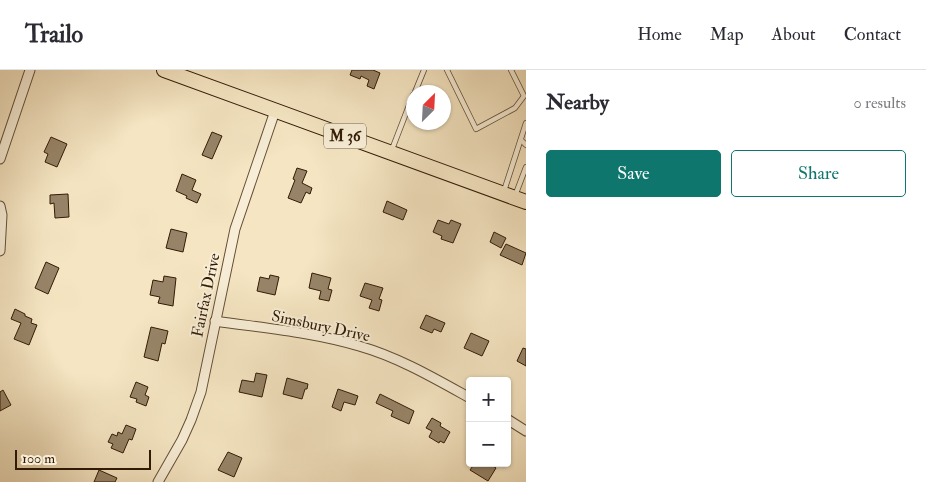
<!DOCTYPE html>
<html lang="en">
<head>
<meta charset="utf-8">
<style>
  body { margin:0; font-family:"IM FELL Double Pica",serif; background:#f2f2f3; color:#2b2b33 }
  .controls { position:absolute; right:15px; bottom:15px; display:grid; overflow:hidden; border-radius:5px; box-shadow:0 1px 4px #0004 }
  .controls button { width:45px; height:45px; display:grid; place-items:center; padding:0; border:0; border-bottom:1px solid #e1e1e2; background:#fff; color:#2b2b33; font:25px sans-serif }
  .compass { position:absolute; left:406px; top:15px; width:45px; height:45px; border-radius:50%; background:#fff; box-shadow:0 1px 4px #0004; rotate:24deg }
  .scale { position:absolute; left:15px; bottom:12px; width:136px; box-sizing:border-box; padding-left:5px; border:2px solid #321b06; border-top:0; font-size:14px; line-height:18px; white-space:nowrap; color:#321b06; -webkit-text-stroke:4px #f8eed7; paint-order:stroke }
  .list { margin:0; padding:0; list-style:none }
  h2 { display:flex; justify-content:space-between; align-items:center; height:65px; margin:0; padding:0 20px; font-size:21px }
  h2 small { font-size:16px; font-weight:400; color:#7c7c81 }
  .actions { display:flex; gap:10px; padding:15px 20px }
  .actions a { flex:1; padding:11px 0; border:1px solid #0f766e; border-radius:5px; text-align:center; font-size:18px; color:#0f766e }
  .actions .main { background:#0f766e; color:#fff }
  .map { position:relative; flex:none; width:526px; height:412px; overflow:hidden }
  header { display:flex; align-items:center; gap:30px; box-sizing:border-box; height:70px; padding:0 25px; background:#fff; border-bottom:1px solid #e1e1e2 }
  header strong { font-size:24px }
  nav { display:flex; gap:28px; margin-inline-start:auto; font-size:18px }
  main { display:flex }
  aside { flex:1; background:#fff }
  .map>svg:first-child { display:block }
  .building { fill:#978468; stroke:#321b06 }
  .lines { fill:none; stroke-linecap:round; stroke-linejoin:round }
  .lane-casing { stroke:#634e35; stroke-width:6 }
  .street-casing { stroke:#634e35; stroke-width:11 }
  .primary-casing { stroke:#321b06; stroke-width:16 }
  .lane { stroke:#f8eed7; stroke-width:4.5 }
  .street { stroke:#f8eed7; stroke-width:9 }
  .primary { stroke:#f5e5c2; stroke-width:14 }
  .labels { text-anchor:middle; stroke-width:4; stroke-linejoin:round; paint-order:stroke }
  .shield { fill:#f8eed7; stroke:#6d5a45; stroke-width:1 }
  .shield-label { font-size:15px; font-weight:bold; fill:#321b06 }
  .street-label { font-size:16px; fill:#321b06; stroke:#f8eed7 }
</style>
</head>
<body>
<header>
<strong>Trailo</strong>
<nav><a>Home</a><a>Map</a><a>About</a><a>Contact</a></nav>
</header>
<main>
<div class="map">
<svg width="526" height="412" viewBox="0 0 526 412">
  <rect width="100%" height="100%" fill="#f5e5c2"/>
  <filter id="stains"><feTurbulence type="fractalNoise" baseFrequency=".004" numOctaves="4"/><feColorMatrix values="0 0 0 0 .2 0 0 0 0 .09 0 0 0 0 .02 0 0 0 .5 -.17"/></filter>
  <radialGradient id="worn" r=".72"><stop offset=".6" stop-color="#630" stop-opacity="0"/><stop offset="1" stop-color="#630" stop-opacity=".3"/></radialGradient>
  <g class="building">
    <polygon points="352,0 373,0 380,3 374,19 367,16 369,10 361,6 360,9 350,5"/>
    <polygon points="212,62 222,66 212,89 202,85"/>
    <polygon points="51,67 67,74 57,97 45,92 48,84 44,82"/>
    <polygon points="297,98 307,101 302,113 312,118 310,124 306,122 301,133 288,128 295,110 293,109"/>
    <polygon points="182,104 196,110 192,120 201,124 197,133 186,128 187,126 176,121"/>
    <polygon points="68,124 69,147 55,148 54,133 50,134 50,125"/>
    <polygon points="387,131 407,140 403,150 383,142"/>
    <polygon points="438,150 449,154 451,150 461,154 453,173 441,169 442,166 433,162"/>
    <polygon points="171,159 187,163 183,182 166,178"/>
    <polygon points="494,162 506,168 501,178 490,172"/>
    <polygon points="506,174 526,183 522,195 500,185"/>
    <polygon points="46,192 59,198 48,224 35,218"/>
    <polygon points="312,203 331,208 328,219 332,220 329,231 319,229 321,221 309,218"/>
    <polygon points="270,205 279,207 275,225 257,221 260,207 269,209"/>
    <polygon points="164,206 176,208 173,236 158,233 160,227 150,225 153,210 163,212"/>
    <polygon points="365,213 383,218 379,229 382,230 379,241 369,238 372,230 360,226"/>
    <polygon points="15,239 25,244 25,246 32,249 31,253 37,255 29,275 14,269 21,253 11,249"/>
    <polygon points="426,245 445,253 441,262 434,259 432,263 420,258"/>
    <polygon points="151,257 168,261 165,274 162,273 158,291 144,287"/>
    <polygon points="471,263 489,271 482,286 464,278"/>
    <polygon points="523,278 526,279 526,296 517,291"/>
    <polygon points="256,303 267,305 262,327 239,322 242,310 254,312"/>
    <polygon points="287,308 308,314 307,319 305,319 302,329 283,324"/>
    <polygon points="136,312 148,317 145,325 149,327 146,336 136,332 137,329 130,327"/>
    <polygon points="338,319 358,326 355,335 344,332 341,341 332,337"/>
    <polygon points="3,320 11,335 0,341 0,322"/>
    <polygon points="380,324 414,341 409,354 391,346 393,341 376,333"/>
    <polygon points="432,348 441,353 440,356 450,362 444,373 440,371 439,373 429,367 432,361 426,358"/>
    <polygon points="126,355 136,359 132,370 129,369 123,383 111,378 113,374 108,372 112,364 117,366 118,362 122,364"/>
    <polygon points="228,382 242,388 234,407 218,400"/>
    <polygon points="475,393 489,393 496,398 488,411 470,400"/>
    <polygon points="99,400 117,408 115,412 94,412"/>
  </g>
  <g class="lines">
    <g class="lane-casing">
      <g id="lane">
        <polyline points="447,0 476,59 515,38 524,26 511,0"/>
        <polyline points="415,22 424,0"/>
        <polyline points="521,70 526,75"/>
        <polyline points="391,82 413,25"/>
        <polyline points="504,121 526,53"/>
        <polyline points="515,126 526,97"/>
      </g>
    </g>
    <g class="street-casing">
      <g id="street">
        <polyline points="0,89 30,0"/>
        <polyline points="0,136 2,145 0,181"/>
        <path d="M215 251C263 258 312 262 359 276 398 287 434 308 470 328"/>
        <polyline points="507,349 526,361"/>
        <polyline points="158,412 182,370 191,350 201,322 235,159 275,41"/>
      </g>
    </g>
    <g class="primary-casing">
      <polyline id="primary" points="164,0 526,132"/>
    </g>
    <use href="#lane" class="lane"/>
    <use href="#street" class="street"/>
    <use href="#primary" class="primary"/>
  </g>
  <g class="labels">
    <rect class="shield" x="324" y="53.5" width="42" height="25" rx="4"/>
    <g class="shield-label">
      <text x="345" y="71">M 36</text>
    </g>
    <g class="street-label">
      <text transform="translate(205 225) rotate(-78)" y="6">Fairfax Drive</text>
      <text transform="translate(321 255) rotate(12)" y="6">Simsbury Drive</text>
    </g>
  </g>
  <rect width="100%" height="100%" filter="url(#stains)"/>
  <rect width="100%" height="100%" fill="url(#worn)"/>
</svg>
<div class="controls">
<button>+</button>
<button>−</button>
</div>
<svg class="compass" viewBox="-18 -18 36 36"><path d="M0-13l5 13h-10z" fill="#e53935"/><path d="M0 13l5-13h-10z" fill="#7c7c81"/></svg>
<div class="scale">100 m</div>
</div>
<aside>
<h2>Nearby<small>0 results</small></h2>
<ul class="list">
</ul>
<div class="actions"><a class="main">Save</a><a>Share</a></div>
</aside>
</main>
</body>
</html>
